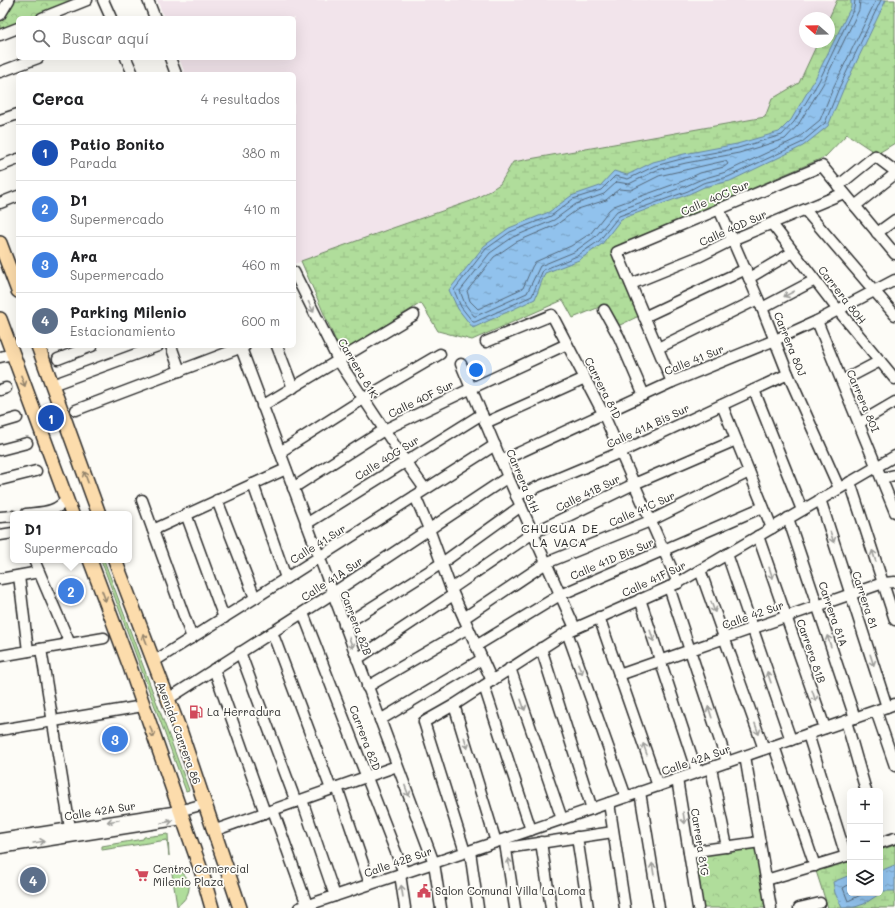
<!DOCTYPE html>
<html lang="es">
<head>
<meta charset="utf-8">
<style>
  body { margin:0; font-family:Mali,sans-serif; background:#f2f2f2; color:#202124 }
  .controls { position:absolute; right:12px; bottom:12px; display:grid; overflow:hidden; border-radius:6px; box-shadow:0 4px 16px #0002 }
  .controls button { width:36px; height:36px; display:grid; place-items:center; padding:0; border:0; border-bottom:1px solid #e0e0e0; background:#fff; color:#202124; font:20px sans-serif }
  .compass { position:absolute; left:799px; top:12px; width:36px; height:36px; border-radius:50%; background:#fff; box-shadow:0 4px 16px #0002; rotate:290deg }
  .you { position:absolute; left:476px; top:370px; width:14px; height:14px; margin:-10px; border:3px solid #fff; border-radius:50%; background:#1a73e8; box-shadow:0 0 0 6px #1a73e833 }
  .badge { display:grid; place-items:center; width:26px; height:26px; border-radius:50%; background:#7c3aed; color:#fff; font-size:13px; font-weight:700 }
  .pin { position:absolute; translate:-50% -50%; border:2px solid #fff; box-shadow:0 1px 4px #0006 }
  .popup { position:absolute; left:10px; top:511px; width:122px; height:52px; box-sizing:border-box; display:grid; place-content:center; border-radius:6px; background:#fff; filter:drop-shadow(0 1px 3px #0005); font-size:13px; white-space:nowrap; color:#757577 }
  .popup b { font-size:15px; color:#202124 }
  .popup::after { content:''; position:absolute; left:50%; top:100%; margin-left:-8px; border:8px solid transparent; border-top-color:#fff }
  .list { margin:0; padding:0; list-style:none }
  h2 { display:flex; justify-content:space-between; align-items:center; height:52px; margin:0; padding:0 16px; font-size:17px }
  h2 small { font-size:13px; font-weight:400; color:#757577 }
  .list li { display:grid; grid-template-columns:26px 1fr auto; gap:12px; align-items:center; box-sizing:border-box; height:56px; padding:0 16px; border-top:1px solid #e0e0e0 }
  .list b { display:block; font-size:15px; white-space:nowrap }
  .list p { margin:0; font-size:13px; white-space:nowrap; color:#757577 }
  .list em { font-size:13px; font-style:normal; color:#757577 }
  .icon { flex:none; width:22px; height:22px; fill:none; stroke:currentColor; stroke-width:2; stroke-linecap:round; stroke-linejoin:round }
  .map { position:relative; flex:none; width:895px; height:908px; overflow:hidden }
  .search { position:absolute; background:#fff; box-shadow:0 4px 16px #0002; left:16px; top:16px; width:280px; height:44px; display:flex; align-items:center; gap:10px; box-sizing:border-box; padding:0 14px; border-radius:6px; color:#757577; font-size:15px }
  .panel { position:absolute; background:#fff; box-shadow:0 4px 16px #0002; left:16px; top:72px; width:280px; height:276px; border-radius:6px }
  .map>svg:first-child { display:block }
  .built { fill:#f2e4eb }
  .grass { fill:#b0dd9b; stroke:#6e8463 }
  .forest { fill:url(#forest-crowns); stroke:#6e8463 }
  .wetland { fill:url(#wetland-marsh); stroke:#6e8463 }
  .water { fill:url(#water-ripples); stroke:#68869f }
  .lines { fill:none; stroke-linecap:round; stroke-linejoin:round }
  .shore { stroke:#546779; stroke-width:1 }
  .minor-casing { stroke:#2b2b2b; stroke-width:13 }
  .major-casing { stroke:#2b2b2b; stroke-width:16 }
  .minor { stroke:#fdfcf7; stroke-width:10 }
  .major { stroke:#fcdcac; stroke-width:13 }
  .oneway { stroke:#9e9e9b }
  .oneway2 { stroke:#94846c }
  .labels { text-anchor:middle; stroke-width:3.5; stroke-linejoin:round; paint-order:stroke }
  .street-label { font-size:11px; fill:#2b2b2b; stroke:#fdfcf7 }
  .poi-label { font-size:11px; fill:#2b2b2b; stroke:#fdfcf7; text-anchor:start }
  .neighbourhood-label { font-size:12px; letter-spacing:1px; fill:#2b2b2b; stroke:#fdfcf7 }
</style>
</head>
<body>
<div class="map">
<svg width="895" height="908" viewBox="0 0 895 908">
  <defs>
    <pattern id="forest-crowns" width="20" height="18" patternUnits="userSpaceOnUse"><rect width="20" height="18" fill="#b0dd9b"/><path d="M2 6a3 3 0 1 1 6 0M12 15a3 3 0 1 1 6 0" fill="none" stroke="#98be86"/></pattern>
    <pattern id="wetland-marsh" width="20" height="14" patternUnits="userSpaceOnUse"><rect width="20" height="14" fill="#b0dd9b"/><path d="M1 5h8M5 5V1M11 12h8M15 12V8" fill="none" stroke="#98be86"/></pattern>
    <pattern id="water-ripples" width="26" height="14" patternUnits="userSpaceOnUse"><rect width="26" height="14" fill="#91c2ed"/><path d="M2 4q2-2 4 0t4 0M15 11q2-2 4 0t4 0" fill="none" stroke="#779ec0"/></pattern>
  </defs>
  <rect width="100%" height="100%" fill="#fdfcf7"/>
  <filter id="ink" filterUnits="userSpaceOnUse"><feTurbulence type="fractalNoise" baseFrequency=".025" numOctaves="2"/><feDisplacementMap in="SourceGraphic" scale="8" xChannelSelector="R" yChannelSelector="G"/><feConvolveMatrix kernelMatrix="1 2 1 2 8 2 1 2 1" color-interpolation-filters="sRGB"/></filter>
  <g filter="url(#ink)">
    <polygon class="built" points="157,0 837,0 829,18 805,18 805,42 818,42 799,83 772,99 765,117 513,162 500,184 486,193 471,201 294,264 294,74 185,74 179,58 294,58 294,18 164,18"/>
    <g class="grass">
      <polygon points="101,560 104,560 189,790 186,791"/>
      <polygon points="168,834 169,856 167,840 102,850 102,846 143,839 144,837"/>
      <path d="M171 867C193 873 195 894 177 906Z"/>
    </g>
    <g class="forest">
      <polygon points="12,0 82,0 37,18 18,18 18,26 0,33 0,20"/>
      <polygon points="757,845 766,908 703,908 696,855"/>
    </g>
    <g class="wetland">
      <polygon points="837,0 895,0 895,143 877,154 847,134 825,157 612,249 641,315 618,326 607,304 573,318 563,300 472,340 438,331 421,303 341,353 301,261 387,230 471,201 486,193 500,184 513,162 765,117 772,99 799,83 818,42 829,42 829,18"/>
      <polygon points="895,845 895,908 828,908 816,871 850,859 850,893 880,893 880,850"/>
    </g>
    <g class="water">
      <polygon points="851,0 886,0 843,90 828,126 803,146 730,181 704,187 689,194 621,219 602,244 579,260 545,273 535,299 473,328 458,309 449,290 484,246 509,228 549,212 571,196 600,186 614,171 627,175 653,162 684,154 737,144 779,132 791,120 815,79 851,7"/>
      <polygon points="895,865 895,891 884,891 864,904 855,907 842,908 835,893 833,882 850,875 850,893 880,893 880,871"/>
    </g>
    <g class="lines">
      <g class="shore">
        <polyline points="855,0 854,8 819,81 794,122 782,135 738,148 685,158 655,166 628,179 615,176 601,190 573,199 551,216 510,232 486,249 454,290 461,307 473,322 475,322 532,296 543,270 577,256 599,241 619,216 688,191 703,183 728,177 801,143 825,123 839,88 881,0"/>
        <polyline points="860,0 859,10 823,84 798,125 785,139 739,153 686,163 657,170 629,184 617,182 604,194 576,204 554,220 513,237 490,253 460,291 465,304 474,316 476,316 527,293 540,266 574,252 595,237 617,211 686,186 702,179 726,172 798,138 820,120 834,86 876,0"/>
        <polygon points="726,161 728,164 724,167 700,173 683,181 614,206 609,210 591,233 571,246 535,262 532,267 523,288 478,309 470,301 467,291 494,257 516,242 556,225 578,209 606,200 619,189 631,190 659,176"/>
        <polyline points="850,884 843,888 848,901 865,893"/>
      </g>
      <g class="minor-casing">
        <g id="minor">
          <polyline points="103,0 111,18"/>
          <polyline points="148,0 155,18"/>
          <polyline points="0,15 9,0"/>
          <polyline points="42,18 87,0"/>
          <polyline points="0,35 18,28"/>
          <polyline points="126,58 133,74"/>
          <polyline points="170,58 176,74"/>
          <polyline points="0,72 38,58"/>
          <polyline points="0,120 18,114"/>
          <polyline points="0,166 18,159"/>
          <polyline points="838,186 875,156 895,171"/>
          <polyline points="0,203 18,196"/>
          <polyline points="855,206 895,174"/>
          <polyline points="719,209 762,308 788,374 839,488"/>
          <polyline points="805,210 895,315"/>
          <polyline points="772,224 838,310 895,379"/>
          <polyline points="877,233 895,220"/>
          <polyline points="294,272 338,360 405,461 425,489"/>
          <polyline points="749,278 793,252"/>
          <polyline points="631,284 700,256 732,240 844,193"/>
          <polyline points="762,308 815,280"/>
          <polyline points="604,310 619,337 644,395"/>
          <polyline points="644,317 746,269"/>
          <polyline points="817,321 895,512"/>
          <polyline points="486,342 552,315 603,413 678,583"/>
          <polyline points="171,346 180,371"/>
          <polyline points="277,346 293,388"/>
          <polyline points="241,348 434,863 441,908"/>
          <polyline points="658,348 758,299"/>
          <polyline points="0,357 13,354"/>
          <polyline points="58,359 92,346"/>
          <polyline points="461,364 508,477 575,628"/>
          <polyline points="842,381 880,361"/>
          <polyline points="672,382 617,252 822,166 895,254"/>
          <polyline points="52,385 158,346"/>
          <polyline points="0,390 6,388"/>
          <polyline points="754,390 802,510"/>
          <polyline points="722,405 772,528"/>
          <polyline points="262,406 414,315"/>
          <polyline points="76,410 245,346"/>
          <polyline points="0,423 17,418"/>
          <polyline points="485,423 585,378"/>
          <polyline points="859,423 895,402"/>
          <polyline points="0,450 27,443"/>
          <polyline points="280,452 363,399 440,354"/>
          <polyline points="501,461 672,382 775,340 817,321 895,280"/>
          <polyline points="882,478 895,475"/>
          <polyline points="0,480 36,471"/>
          <polyline points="850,482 895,620"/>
          <polyline points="253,484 286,578"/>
          <polyline points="293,488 384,430 472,388 567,344"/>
          <polyline points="415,496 429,529 451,589 492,681"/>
          <polyline points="516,496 621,452 788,374"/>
          <polyline points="820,499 887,707"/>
          <polyline points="142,500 192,638"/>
          <polyline points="217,500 255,598"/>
          <path d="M26 514C42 512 57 513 67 498"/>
          <polyline points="186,514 224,618"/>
          <polyline points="0,517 13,516"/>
          <polyline points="788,518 855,718"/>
          <polyline points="306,524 482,414"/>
          <polyline points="153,530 286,469"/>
          <polyline points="0,535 13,533"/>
          <polyline points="758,536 825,728"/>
          <polyline points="727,554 791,740"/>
          <polyline points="34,560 70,644"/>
          <polyline points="700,570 764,749"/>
          <polyline points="19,576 28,651"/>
          <polyline points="0,579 39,572"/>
          <polyline points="669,587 727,762"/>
          <polyline points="451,589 533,533 634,484 736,440"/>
          <polyline points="640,599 697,772"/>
          <polyline points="303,613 404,873"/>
          <polyline points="599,617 658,786"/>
          <polyline points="464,618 546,563 650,521 749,472"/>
          <polyline points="344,625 442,563 521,506"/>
          <polyline points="272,632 331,789"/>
          <polyline points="567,632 626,797"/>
          <polyline points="476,646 560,595 763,507"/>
          <polyline points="541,648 592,809"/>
          <polyline points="41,649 70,828"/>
          <polyline points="240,652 296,802"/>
          <polyline points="0,656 104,638"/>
          <polyline points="357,659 453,595"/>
          <polyline points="153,662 255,598 495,445"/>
          <polyline points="510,668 562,819"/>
          <polyline points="214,669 265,813"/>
          <polyline points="619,675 883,583 895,582"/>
          <polyline points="484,686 531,830"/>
          <polyline points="367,687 468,628"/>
          <polyline points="168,699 324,599 508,477"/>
          <polyline points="454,705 496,842"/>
          <polyline points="876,711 895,766"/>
          <polyline points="380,720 482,659"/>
          <polyline points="846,721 866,791"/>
          <polyline points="0,730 143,706"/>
          <polyline points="808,734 846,856"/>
          <polyline points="774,746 815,866"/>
          <polyline points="745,756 771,908"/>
          <polyline points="711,768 727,847"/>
          <polyline points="677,779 698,908"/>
          <polyline points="337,787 370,884"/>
          <polyline points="640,792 659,908"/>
          <polyline points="302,800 335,896"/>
          <polyline points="609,803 625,908"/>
          <polyline points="273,810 307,905"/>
          <polyline points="213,831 397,766"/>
          <polyline points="577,837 588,908"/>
          <polyline points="0,839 179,811 204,804"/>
          <polyline points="541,842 551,908"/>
          <polyline points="505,843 515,908"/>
          <polyline points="880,843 895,838"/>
          <polyline points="0,848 183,819"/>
          <polyline points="506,848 613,832"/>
          <polyline points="470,851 478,908"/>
          <polyline points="465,852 424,722 454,705 567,632 678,583 895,456"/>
          <polyline points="689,852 760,842"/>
          <polyline points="400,874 405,908"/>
          <polyline points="766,880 850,855"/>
          <polyline points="299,908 496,842 895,704"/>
          <polyline points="799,908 820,903"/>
        </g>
      </g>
      <g class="major-casing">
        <g id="major">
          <polyline points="0,243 18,291"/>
          <polyline points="0,319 72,514"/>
          <polyline points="38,346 99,514"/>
          <polyline points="90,560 130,667 202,873 212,908"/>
          <polyline points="115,560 181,733 240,908"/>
        </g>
      </g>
      <use href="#minor" class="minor"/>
      <use href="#major" class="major"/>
    </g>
    <defs><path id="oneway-shaft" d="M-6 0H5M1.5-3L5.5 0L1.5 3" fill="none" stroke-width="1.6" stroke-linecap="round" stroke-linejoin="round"/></defs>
    <g class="oneway">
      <use href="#oneway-shaft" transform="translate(789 294) rotate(152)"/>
      <use href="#oneway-shaft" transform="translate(311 307) rotate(64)"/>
      <use href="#oneway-shaft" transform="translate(832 537) rotate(72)"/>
      <use href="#oneway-shaft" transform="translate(874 556) rotate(-108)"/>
      <use href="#oneway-shaft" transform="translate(771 573) rotate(71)"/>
      <use href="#oneway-shaft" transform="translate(713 607) rotate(70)"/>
      <use href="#oneway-shaft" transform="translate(652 636) rotate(72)"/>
      <use href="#oneway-shaft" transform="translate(829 641) rotate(-109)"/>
      <use href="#oneway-shaft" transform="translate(351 643) rotate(69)"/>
      <use href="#oneway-shaft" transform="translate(872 660) rotate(72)"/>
      <use href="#oneway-shaft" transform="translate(580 669) rotate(70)"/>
      <use href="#oneway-shaft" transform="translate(769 677) rotate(-109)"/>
      <use href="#oneway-shaft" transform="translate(814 696) rotate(71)"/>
      <use href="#oneway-shaft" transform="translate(523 705) rotate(71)"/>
      <use href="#oneway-shaft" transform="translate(710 712) rotate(-108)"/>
      <use href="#oneway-shaft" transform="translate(757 729) rotate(70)"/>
      <use href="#oneway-shaft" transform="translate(466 743) rotate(73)"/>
      <use href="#oneway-shaft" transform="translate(645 749) rotate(-109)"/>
      <use href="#oneway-shaft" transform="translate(407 791) rotate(69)"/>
      <use href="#oneway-shaft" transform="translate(684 818) rotate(81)"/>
      <use href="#oneway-shaft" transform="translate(113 821) rotate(171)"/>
      <use href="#oneway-shaft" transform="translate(167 822) rotate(-10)"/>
      <use href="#oneway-shaft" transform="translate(39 842) rotate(-9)"/>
      <use href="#oneway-shaft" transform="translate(509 864) rotate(-98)"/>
      <use href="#oneway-shaft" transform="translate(653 869) rotate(-99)"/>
      <use href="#oneway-shaft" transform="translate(402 891) rotate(-99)"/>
    </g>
    <g class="oneway2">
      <use href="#oneway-shaft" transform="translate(23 381) rotate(70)"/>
      <use href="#oneway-shaft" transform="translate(86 477) rotate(-110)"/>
      <use href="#oneway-shaft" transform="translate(104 596) rotate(69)"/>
      <use href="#oneway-shaft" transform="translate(145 639) rotate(-111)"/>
      <use href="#oneway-shaft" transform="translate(152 732) rotate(71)"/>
    </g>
  </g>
  <defs>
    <g id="fuel-bare" transform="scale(1.08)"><path d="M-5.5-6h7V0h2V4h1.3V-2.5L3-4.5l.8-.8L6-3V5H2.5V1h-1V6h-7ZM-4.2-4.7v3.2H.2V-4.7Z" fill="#d1495b" stroke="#fdfcf7" stroke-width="2.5" paint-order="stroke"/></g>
    <g id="supermarket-bare" transform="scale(1.08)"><path d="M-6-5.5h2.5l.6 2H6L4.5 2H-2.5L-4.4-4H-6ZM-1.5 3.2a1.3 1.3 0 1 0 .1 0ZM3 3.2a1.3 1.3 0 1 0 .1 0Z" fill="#d1495b" stroke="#fdfcf7" stroke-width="2.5" paint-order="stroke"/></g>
    <g id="civic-bare" transform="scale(1.08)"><path d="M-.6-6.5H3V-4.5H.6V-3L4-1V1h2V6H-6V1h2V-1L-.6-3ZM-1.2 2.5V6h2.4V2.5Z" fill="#d1495b" stroke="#fdfcf7" stroke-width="2.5" paint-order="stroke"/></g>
  </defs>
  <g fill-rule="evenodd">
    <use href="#fuel-bare" x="196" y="712"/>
    <use href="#supermarket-bare" x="142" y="875"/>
    <use href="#civic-bare" x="424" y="891"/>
  </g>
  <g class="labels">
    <g class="street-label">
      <text transform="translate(715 198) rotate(-23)" y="4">Calle 40C Sur</text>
      <text transform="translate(733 228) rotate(-24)" y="4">Calle 40D Sur</text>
      <text transform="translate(842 295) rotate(52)" y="4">Carrera 80H</text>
      <text transform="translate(790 344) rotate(68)" y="4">Carrera 80J</text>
      <text transform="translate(694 360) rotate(-22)" y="4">Calle 41 Sur</text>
      <text transform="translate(358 368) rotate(59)" y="4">Carrera 81K</text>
      <text transform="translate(603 388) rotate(63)" y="4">Carrera 81D</text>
      <text transform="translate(421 399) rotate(-26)" y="4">Calle 40F Sur</text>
      <text transform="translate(863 401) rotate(67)" y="4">Carrera 80I</text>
      <text transform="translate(648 426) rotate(-25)" y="4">Calle 41A Bis Sur</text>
      <text transform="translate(387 458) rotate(-32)" y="4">Calle 40G Sur</text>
      <text transform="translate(523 481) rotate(67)" y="4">Carrera 81H</text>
      <text transform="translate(588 493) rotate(-26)" y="4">Calle 41B Sur</text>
      <text transform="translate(642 509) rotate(-24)" y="4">Calle 41C Sur</text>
      <text transform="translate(318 544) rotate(-32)" y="4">Calle 41 Sur</text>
      <text transform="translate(612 559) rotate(-23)" y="4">Calle 41D Bis Sur</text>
      <text transform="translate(332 579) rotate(-33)" y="4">Calle 41A Sur</text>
      <text transform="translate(654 579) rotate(-25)" y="4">Calle 41F Sur</text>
      <text transform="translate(865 600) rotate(72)" y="4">Carrera 81</text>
      <text transform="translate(833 614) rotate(71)" y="4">Carrera 81A</text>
      <text transform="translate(753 615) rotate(-19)" y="4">Calle 42 Sur</text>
      <text transform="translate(356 623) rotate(69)" y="4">Carrera 82B</text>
      <text transform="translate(811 651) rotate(71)" y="4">Carrera 81B</text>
      <text transform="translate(179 733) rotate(70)" y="4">Avenida Carrera 86</text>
      <text transform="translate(365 738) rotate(69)" y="4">Carrera 82D</text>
      <text transform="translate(696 760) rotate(-19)" y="4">Calle 42A Sur</text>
      <text transform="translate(100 811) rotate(-9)" y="4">Calle 42A Sur</text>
      <text transform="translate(700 842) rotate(81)" y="4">Carrera 81G</text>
      <text transform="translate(398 862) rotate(-19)" y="4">Calle 42B Sur</text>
    </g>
    <g class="poi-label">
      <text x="207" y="716">La Herradura</text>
      <text x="153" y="873">Centro Comercial<tspan x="153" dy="13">Milenio Plaza</tspan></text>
      <text x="435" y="895">Salon Comunal Villa La Loma</text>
    </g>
    <g class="neighbourhood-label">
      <text x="560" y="533">CHUCUA DE<tspan x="560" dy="14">LA VACA</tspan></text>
    </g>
  </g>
</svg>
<div class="controls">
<button>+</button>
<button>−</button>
<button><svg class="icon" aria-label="layers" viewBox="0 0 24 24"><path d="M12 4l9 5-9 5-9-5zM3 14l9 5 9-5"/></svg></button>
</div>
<svg class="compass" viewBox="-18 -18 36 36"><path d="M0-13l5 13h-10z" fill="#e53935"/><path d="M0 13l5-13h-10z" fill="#757577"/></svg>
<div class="you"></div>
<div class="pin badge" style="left:51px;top:418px;background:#1a4fb4">1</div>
<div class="pin badge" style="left:71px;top:591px;background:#3f7fe0">2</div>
<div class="popup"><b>D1</b>Supermercado</div>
<div class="pin badge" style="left:115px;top:739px;background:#3f7fe0">3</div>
<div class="pin badge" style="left:33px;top:880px;background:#5c6f8a">4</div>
<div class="search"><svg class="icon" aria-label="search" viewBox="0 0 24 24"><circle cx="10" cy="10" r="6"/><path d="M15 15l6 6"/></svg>Buscar aquí</div>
<section class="panel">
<h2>Cerca<small>4 resultados</small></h2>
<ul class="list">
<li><span class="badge" style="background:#1a4fb4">1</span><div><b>Patio Bonito</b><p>Parada</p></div><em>380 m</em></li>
<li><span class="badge" style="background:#3f7fe0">2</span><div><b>D1</b><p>Supermercado</p></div><em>410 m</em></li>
<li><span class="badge" style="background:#3f7fe0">3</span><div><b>Ara</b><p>Supermercado</p></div><em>460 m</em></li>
<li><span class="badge" style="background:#5c6f8a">4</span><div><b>Parking Milenio</b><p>Estacionamiento</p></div><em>600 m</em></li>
</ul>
</section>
</div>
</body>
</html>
